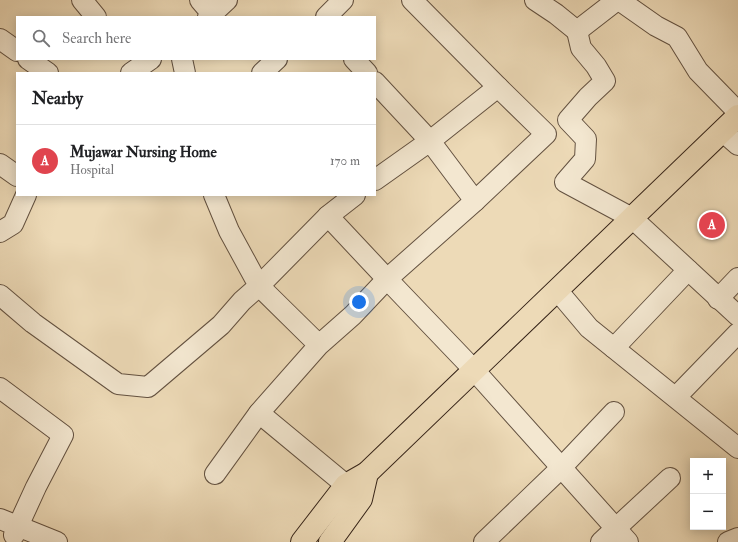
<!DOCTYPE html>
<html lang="en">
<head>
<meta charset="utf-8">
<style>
  body { margin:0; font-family:"IM FELL Double Pica",serif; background:#f2f2f2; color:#202124 }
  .controls { position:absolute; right:12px; bottom:12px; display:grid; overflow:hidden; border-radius:0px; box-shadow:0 2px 10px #0003 }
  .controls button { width:36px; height:36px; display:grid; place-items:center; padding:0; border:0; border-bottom:1px solid #e0e0e0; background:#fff; color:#202124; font:20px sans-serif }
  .you { position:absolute; left:359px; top:302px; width:14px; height:14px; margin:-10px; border:3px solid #fff; border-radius:50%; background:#1a73e8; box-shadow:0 0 0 6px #1a73e833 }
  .badge { display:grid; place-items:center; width:26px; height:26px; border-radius:50%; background:#111827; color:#fff; font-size:13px; font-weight:700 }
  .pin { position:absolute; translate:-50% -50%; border:2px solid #fff; box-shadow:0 1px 4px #0006 }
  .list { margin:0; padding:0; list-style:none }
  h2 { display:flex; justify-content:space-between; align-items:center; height:52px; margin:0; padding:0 16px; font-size:17px }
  h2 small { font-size:13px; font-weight:400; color:#757577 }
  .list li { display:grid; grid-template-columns:26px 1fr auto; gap:12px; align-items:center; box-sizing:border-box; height:72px; padding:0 16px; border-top:1px solid #e0e0e0 }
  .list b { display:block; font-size:15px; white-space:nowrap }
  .list p { margin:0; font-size:13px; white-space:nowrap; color:#757577 }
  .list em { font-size:13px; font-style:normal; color:#757577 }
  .icon { flex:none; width:22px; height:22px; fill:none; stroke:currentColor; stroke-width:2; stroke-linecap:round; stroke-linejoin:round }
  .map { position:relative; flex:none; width:738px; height:542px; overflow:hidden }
  .search { position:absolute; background:#fff; box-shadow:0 2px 10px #0003; left:16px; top:16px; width:360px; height:44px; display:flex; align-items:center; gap:10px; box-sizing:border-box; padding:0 14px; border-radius:0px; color:#757577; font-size:15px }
  .panel { position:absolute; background:#fff; box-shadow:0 2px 10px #0003; left:16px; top:72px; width:360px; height:124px; border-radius:0px }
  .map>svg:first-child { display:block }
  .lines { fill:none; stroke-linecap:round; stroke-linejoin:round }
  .minor-casing { stroke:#635140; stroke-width:22 }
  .major-casing { stroke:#352318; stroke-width:24 }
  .minor { stroke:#f3e7d0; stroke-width:20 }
  .major { stroke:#eddab7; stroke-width:22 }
</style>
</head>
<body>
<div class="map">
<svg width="738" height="542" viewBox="0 0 738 542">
  <rect width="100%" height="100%" fill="#eddab7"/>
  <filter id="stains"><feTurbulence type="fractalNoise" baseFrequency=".005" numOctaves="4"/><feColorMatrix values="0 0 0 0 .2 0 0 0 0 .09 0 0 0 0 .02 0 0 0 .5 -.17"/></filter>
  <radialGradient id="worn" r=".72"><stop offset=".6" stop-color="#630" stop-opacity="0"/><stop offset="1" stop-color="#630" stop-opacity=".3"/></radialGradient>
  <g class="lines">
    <g class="minor-casing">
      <g id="minor">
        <polyline points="82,0 96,17"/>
        <polyline points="200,0 212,14 208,17"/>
        <polyline points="412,0 498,87"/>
        <polyline points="535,0 556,14 577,31 617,0"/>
        <polyline points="619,0 656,26 677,37 698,71 738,112"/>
        <polyline points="212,14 227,0"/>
        <polyline points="326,17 343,0"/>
        <polyline points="577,31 581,48 596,66 605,81 588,97 568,120 586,139 585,159 565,182 632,218 738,316"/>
        <polyline points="0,39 17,51"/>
        <polyline points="28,59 48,73"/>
        <polyline points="182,59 185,73"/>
        <polyline points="354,59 367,73"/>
        <polyline points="131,73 151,59"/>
        <polyline points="262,73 277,59"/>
        <polyline points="375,82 430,141 475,201"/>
        <polyline points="722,131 738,145"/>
        <polyline points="0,164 17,176"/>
        <polyline points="375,180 430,141 498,87 546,134 475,201 387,279 474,370 628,542"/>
        <polyline points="328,216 355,195"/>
        <polyline points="0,232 13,224 26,195"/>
        <polyline points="557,290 589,328 738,448"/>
        <polyline points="0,295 33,323 118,384 148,387 221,325 242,301 259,286 229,231 214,195"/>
        <polyline points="718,299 738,278"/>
        <polyline points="319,345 353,315 387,279 328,216 259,286 319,345 259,413 346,485"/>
        <polyline points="614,348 688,270"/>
        <polyline points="0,388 63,435 36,487 14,535"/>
        <polyline points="676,397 738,333"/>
        <polyline points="215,474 259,413"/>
        <polyline points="0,519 57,542"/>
        <polyline points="484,542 561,468 614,412"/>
        <polyline points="601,542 670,478"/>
        <polyline points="728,542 738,538"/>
      </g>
    </g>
    <g class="major-casing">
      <g id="major">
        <polyline points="302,542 346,485 367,473 738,116"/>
        <polyline points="330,542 361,499 367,473"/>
      </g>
    </g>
    <use href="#minor" class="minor"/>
    <use href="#major" class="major"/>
  </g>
  <rect width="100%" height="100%" filter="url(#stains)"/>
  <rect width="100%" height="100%" fill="url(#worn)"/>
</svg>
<div class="controls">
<button>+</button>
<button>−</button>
</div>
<div class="you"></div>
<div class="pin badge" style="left:712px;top:225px;background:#e0444e">A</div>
<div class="search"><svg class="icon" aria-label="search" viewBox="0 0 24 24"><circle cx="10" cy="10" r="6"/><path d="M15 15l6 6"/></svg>Search here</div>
<section class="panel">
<h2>Nearby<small></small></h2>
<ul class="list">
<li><span class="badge" style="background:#e0444e">A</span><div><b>Mujawar Nursing Home</b><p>Hospital</p></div><em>170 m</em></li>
</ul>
</section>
</div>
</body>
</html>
